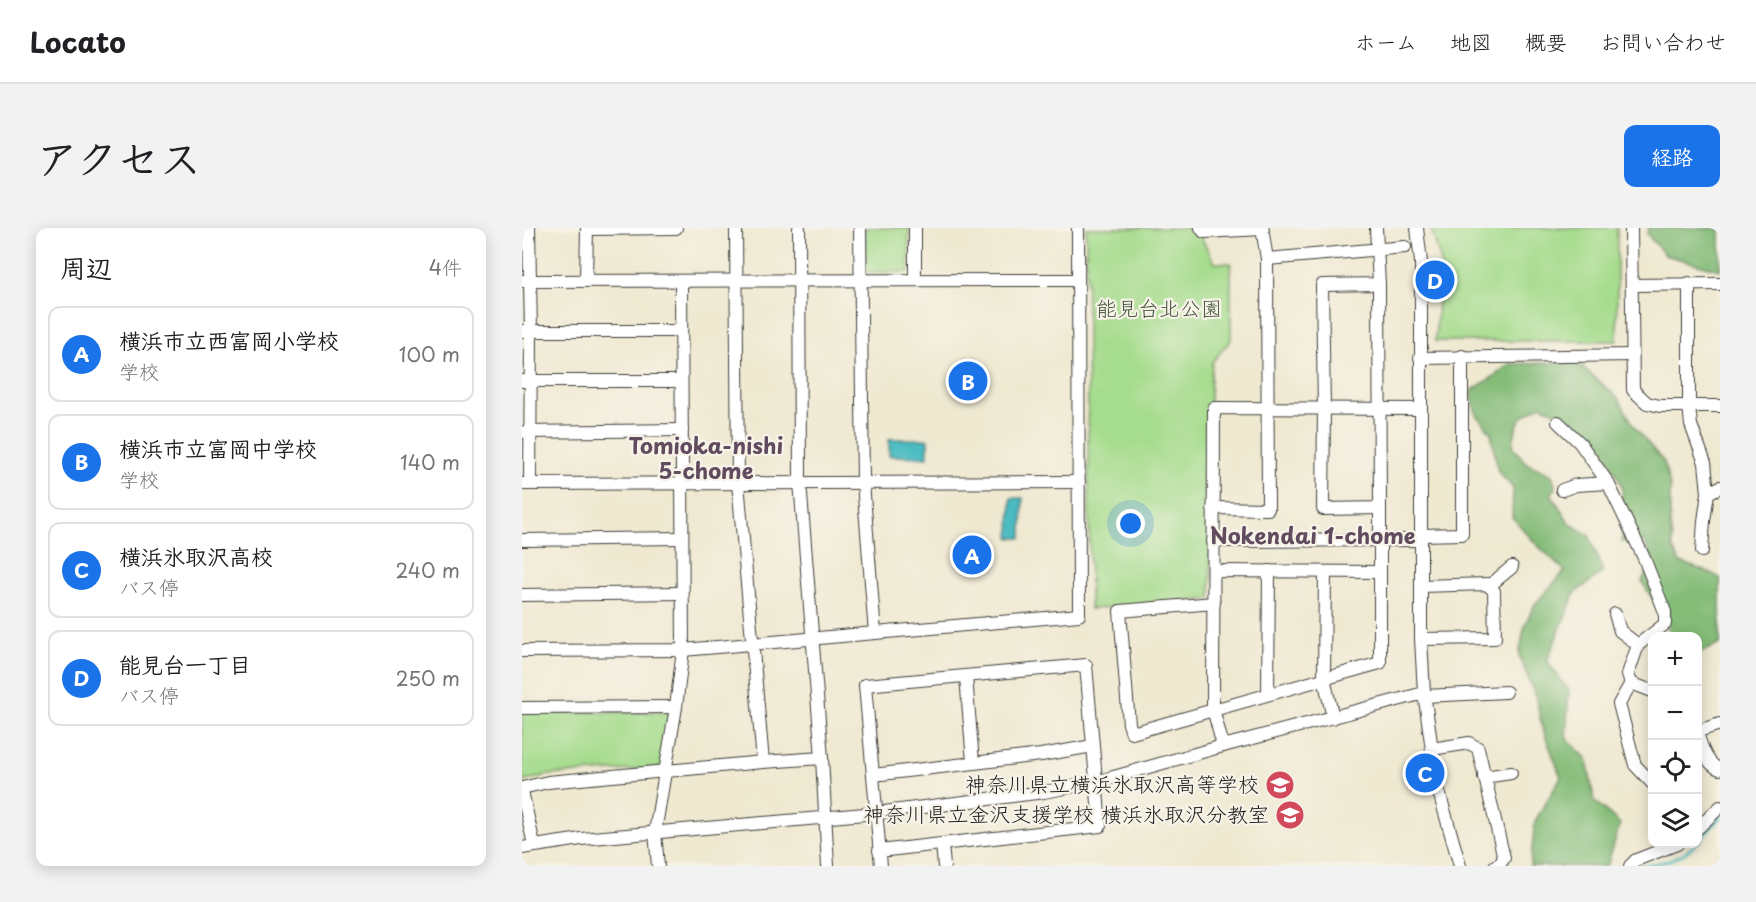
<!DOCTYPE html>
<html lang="ja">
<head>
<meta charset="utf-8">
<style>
  body { margin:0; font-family:"Playpen Sans","Klee One",sans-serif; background:#f2f2f2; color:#202124 }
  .controls { position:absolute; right:18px; bottom:18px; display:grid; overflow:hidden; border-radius:12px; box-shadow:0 3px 15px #0003 }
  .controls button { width:54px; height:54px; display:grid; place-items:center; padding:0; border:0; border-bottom:2px solid #e0e0e0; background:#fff; color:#202124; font:30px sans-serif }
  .you { position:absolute; left:609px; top:296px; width:21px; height:21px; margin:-15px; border:4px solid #fff; border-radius:50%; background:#1a73e8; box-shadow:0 0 0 9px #1a73e833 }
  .badge { display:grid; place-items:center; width:39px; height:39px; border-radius:50%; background:#1a73e8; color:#fff; font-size:20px; font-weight:700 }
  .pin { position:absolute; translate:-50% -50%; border:3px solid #fff; box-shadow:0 2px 6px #0006 }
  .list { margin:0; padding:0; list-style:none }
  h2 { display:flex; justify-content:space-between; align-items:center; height:78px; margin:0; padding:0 24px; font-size:26px }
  h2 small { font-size:20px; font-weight:400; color:#757577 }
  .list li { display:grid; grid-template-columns:39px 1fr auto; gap:18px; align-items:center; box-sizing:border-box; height:96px; margin:0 12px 12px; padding:0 12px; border:2px solid #e0e0e0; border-radius:12px }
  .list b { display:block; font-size:22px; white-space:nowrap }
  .list p { margin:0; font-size:20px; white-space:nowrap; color:#757577 }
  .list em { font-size:20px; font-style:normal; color:#757577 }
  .icon { flex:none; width:33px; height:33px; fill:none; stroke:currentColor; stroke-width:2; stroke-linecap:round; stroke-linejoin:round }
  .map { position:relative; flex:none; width:1198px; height:638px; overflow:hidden; border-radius:12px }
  header { display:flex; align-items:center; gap:36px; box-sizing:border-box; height:84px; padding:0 30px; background:#fff; border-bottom:2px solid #e0e0e0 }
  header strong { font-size:28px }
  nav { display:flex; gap:33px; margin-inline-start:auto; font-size:21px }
  .intro { display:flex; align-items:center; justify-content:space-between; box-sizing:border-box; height:144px; padding:0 36px }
  h1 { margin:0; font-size:42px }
  .button { padding:15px 27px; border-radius:12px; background:#1a73e8; color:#fff; font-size:21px; font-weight:700 }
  main { display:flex; gap:36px; padding:0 36px }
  aside { flex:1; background:#fff; border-radius:12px; box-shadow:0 3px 15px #0003 }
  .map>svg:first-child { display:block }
  .green { fill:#a6dc8d; stroke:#617c54; stroke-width:1.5 }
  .forest { fill:#84bc78; stroke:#506c4a; stroke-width:1.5 }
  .water { fill:#4cbbc2; stroke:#346c6f; stroke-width:1.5 }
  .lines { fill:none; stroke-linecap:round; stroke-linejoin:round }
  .stream { stroke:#4cbbc2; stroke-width:3 }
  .minor-casing { stroke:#3c3b37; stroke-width:14 }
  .minor { stroke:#fff; stroke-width:12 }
  .labels { text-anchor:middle; stroke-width:4.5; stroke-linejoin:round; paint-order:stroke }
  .park-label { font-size:21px; fill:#45563e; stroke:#f7f3e8 }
  .poi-label { font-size:21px; fill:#1c1c1c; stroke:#f7f3e8; text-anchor:end }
  .neighbourhood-label { font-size:22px; font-weight:bold; fill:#614c5f; stroke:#f7f3e8 }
</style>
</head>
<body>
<header>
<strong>Locato</strong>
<nav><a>ホーム</a><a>地図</a><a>概要</a><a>お問い合わせ</a></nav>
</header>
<div class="intro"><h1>アクセス</h1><a class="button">経路</a></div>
<main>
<aside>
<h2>周辺<small>4件</small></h2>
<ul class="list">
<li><span class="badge">A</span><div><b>横浜市立西富岡小学校</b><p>学校</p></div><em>100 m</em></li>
<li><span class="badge">B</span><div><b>横浜市立富岡中学校</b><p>学校</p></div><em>140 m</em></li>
<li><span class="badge">C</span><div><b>横浜氷取沢高校</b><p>バス停</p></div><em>240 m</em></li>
<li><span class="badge">D</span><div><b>能見台一丁目</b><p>バス停</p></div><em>250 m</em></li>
</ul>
</aside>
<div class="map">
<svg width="1198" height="638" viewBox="0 0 1198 638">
  <rect width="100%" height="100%" fill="#f7f3e8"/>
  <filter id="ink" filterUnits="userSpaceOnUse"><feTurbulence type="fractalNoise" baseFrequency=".0167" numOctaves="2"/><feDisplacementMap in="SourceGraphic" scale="12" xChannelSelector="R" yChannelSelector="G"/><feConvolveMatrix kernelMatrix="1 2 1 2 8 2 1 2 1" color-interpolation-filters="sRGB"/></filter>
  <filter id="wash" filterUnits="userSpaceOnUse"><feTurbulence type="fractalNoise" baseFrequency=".008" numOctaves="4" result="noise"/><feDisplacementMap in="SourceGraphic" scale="24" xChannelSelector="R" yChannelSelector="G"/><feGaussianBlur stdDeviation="1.35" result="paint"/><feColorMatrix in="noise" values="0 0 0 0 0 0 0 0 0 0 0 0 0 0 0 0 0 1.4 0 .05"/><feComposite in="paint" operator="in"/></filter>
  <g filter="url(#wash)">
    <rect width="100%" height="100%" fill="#efe9d1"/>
    <g class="green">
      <rect x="343" y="0" width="44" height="44"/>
      <polygon points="564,0 674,0 693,35 709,35 709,112 690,134 686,202 689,371 568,381"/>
      <polygon points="909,0 1095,0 1095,113 913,113 919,34"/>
      <polygon points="148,484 140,540 25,547 0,554 0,485"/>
    </g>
    <g class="forest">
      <polygon points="1126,0 1198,0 1198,42 1143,27 1125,6"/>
      <path d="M1055 134 1097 171 1113 200 1142 234 1148 259V295L1151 320 1157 334 1186 344 1198 350V416L1176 426V409L1151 408 1120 353 1131 333 1122 313 1100 314V258L1079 217 1036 186 1020 177C996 190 994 191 991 219L1004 235 1030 247 1034 260 1029 266 1048 296 1067 307 1081 344 1053 365 1025 433 1047 463 1044 509 1065 531 1072 572 1098 596 1085 638H1008L1013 593 1039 549 1020 499 1015 473 997 427 1003 397 1013 376 1043 343 1015 317 990 289 991 260 976 244 969 205 954 186 949 163 974 147 987 136Z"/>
    </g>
    <g class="water">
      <polygon points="367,211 406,211 406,229 367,228"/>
      <polygon points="489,270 501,270 500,310 488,310"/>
    </g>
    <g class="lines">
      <g class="stream">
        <polyline points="1176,614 1198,589"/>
        <path d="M1118 638C1137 636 1160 630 1174 616"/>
      </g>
    </g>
  </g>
  <g filter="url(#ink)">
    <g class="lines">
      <g class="minor-casing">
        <g id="minor">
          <polyline points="7,0 9,103 8,256"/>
          <polyline points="277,0 278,254 300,530 306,638"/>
          <polyline points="338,0 341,255 353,405"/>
          <polyline points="393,0 393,52"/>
          <polyline points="679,0 682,4 741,1"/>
          <polyline points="854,0 857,56 858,280 801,281 802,181 800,57 857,56"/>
          <polyline points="895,0 899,34 899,411 902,465 915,557 938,638"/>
          <polyline points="1109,0 1111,162 1125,175 1138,178 1198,178"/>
          <polyline points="65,1 154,0"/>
          <polyline points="745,31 883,19"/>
          <polyline points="64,52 65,0"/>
          <polyline points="0,53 556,52"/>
          <polyline points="1167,55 1167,178 1169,197 1183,235 1186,265"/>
          <polyline points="1110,57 1198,56"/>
          <polyline points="0,103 159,103"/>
          <polyline points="898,130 1110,127"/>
          <polyline points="0,153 159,153"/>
          <polyline points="1036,194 1058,215 1086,255"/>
          <polyline points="2,204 160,202"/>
          <polyline points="0,256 557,254"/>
          <polyline points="1040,262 1054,257 1086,255 1122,330 1143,384 1143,396 1116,417 1106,446 1109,455 1130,463"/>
          <polyline points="691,280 746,281 745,31 740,0"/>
          <polyline points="899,307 940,306 940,128"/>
          <polyline points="0,312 160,310"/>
          <polyline points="691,313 899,312"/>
          <polyline points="1180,323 1182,293 1186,265 1198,259"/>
          <polyline points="692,343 857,344"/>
          <polyline points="803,344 802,450 811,490"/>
          <polyline points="899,358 965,356 972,363 973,410 899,411"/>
          <polyline points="967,358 990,339"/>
          <polyline points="0,367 160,365"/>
          <polyline points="692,375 598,383 607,496 610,505 858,435 858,280"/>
          <polyline points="1093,386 1098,403 1116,417"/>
          <polyline points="0,423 161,422 557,387 556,0"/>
          <polyline points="444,449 451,534"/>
          <polyline points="1109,455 1097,476 1113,537 1130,555"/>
          <polyline points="746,466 747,343"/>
          <polyline points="902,468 984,464"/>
          <polyline points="0,480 154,479"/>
          <polyline points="1176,503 1198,496"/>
          <path d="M1176 508C1180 520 1185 537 1198 541"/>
          <polyline points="701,518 691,481 692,180 899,181"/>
          <polyline points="910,521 947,515 956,520 982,630 978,636 973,638"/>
          <polyline points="241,534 300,530"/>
          <polyline points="351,547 519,527 571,518"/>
          <polyline points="962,549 989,545"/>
          <polyline points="0,560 26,554 241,534 216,255 214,0"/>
          <polyline points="0,563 12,617"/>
          <polyline points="1176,600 1198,579"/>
          <polyline points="420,616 422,638"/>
          <polyline points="0,620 59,611 354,585 522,564 574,554 701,518 902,465"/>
          <polyline points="357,623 578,598 564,437 343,457 359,638"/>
          <polyline points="136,638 133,604 154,479 161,422 159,53"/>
          <polyline points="1108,638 1114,632 1155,616"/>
        </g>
      </g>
      <use href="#minor" class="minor"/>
    </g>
  </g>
  <defs>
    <g id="school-disc" transform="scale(1.5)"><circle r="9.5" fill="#d1495b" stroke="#f7f3e8"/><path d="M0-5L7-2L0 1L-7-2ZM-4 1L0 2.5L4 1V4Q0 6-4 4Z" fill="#fff"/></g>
  </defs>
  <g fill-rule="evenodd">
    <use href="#school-disc" x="758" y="557"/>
    <use href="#school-disc" x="768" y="587"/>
  </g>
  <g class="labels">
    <g class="park-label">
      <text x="637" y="88">能見台北公園</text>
    </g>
    <g class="poi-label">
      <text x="737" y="564">神奈川県立横浜氷取沢高等学校</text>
      <text x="747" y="594">神奈川県立金沢支援学校 横浜氷取沢分教室</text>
    </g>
    <g class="neighbourhood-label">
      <text x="184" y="226">Tomioka-nishi<tspan x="184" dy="25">5-chome</tspan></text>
      <text x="791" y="316">Nokendai 1-chome</text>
    </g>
  </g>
</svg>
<div class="controls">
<button>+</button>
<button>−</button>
<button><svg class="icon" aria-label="locate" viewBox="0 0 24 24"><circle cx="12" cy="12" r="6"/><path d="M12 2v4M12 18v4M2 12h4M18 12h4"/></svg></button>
<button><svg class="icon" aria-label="layers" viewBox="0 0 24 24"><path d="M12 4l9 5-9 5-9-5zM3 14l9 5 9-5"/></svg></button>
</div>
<div class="you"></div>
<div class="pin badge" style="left:450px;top:327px">A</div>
<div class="pin badge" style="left:446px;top:153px">B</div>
<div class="pin badge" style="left:903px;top:545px">C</div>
<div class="pin badge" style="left:913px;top:52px">D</div>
</div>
</main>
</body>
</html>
